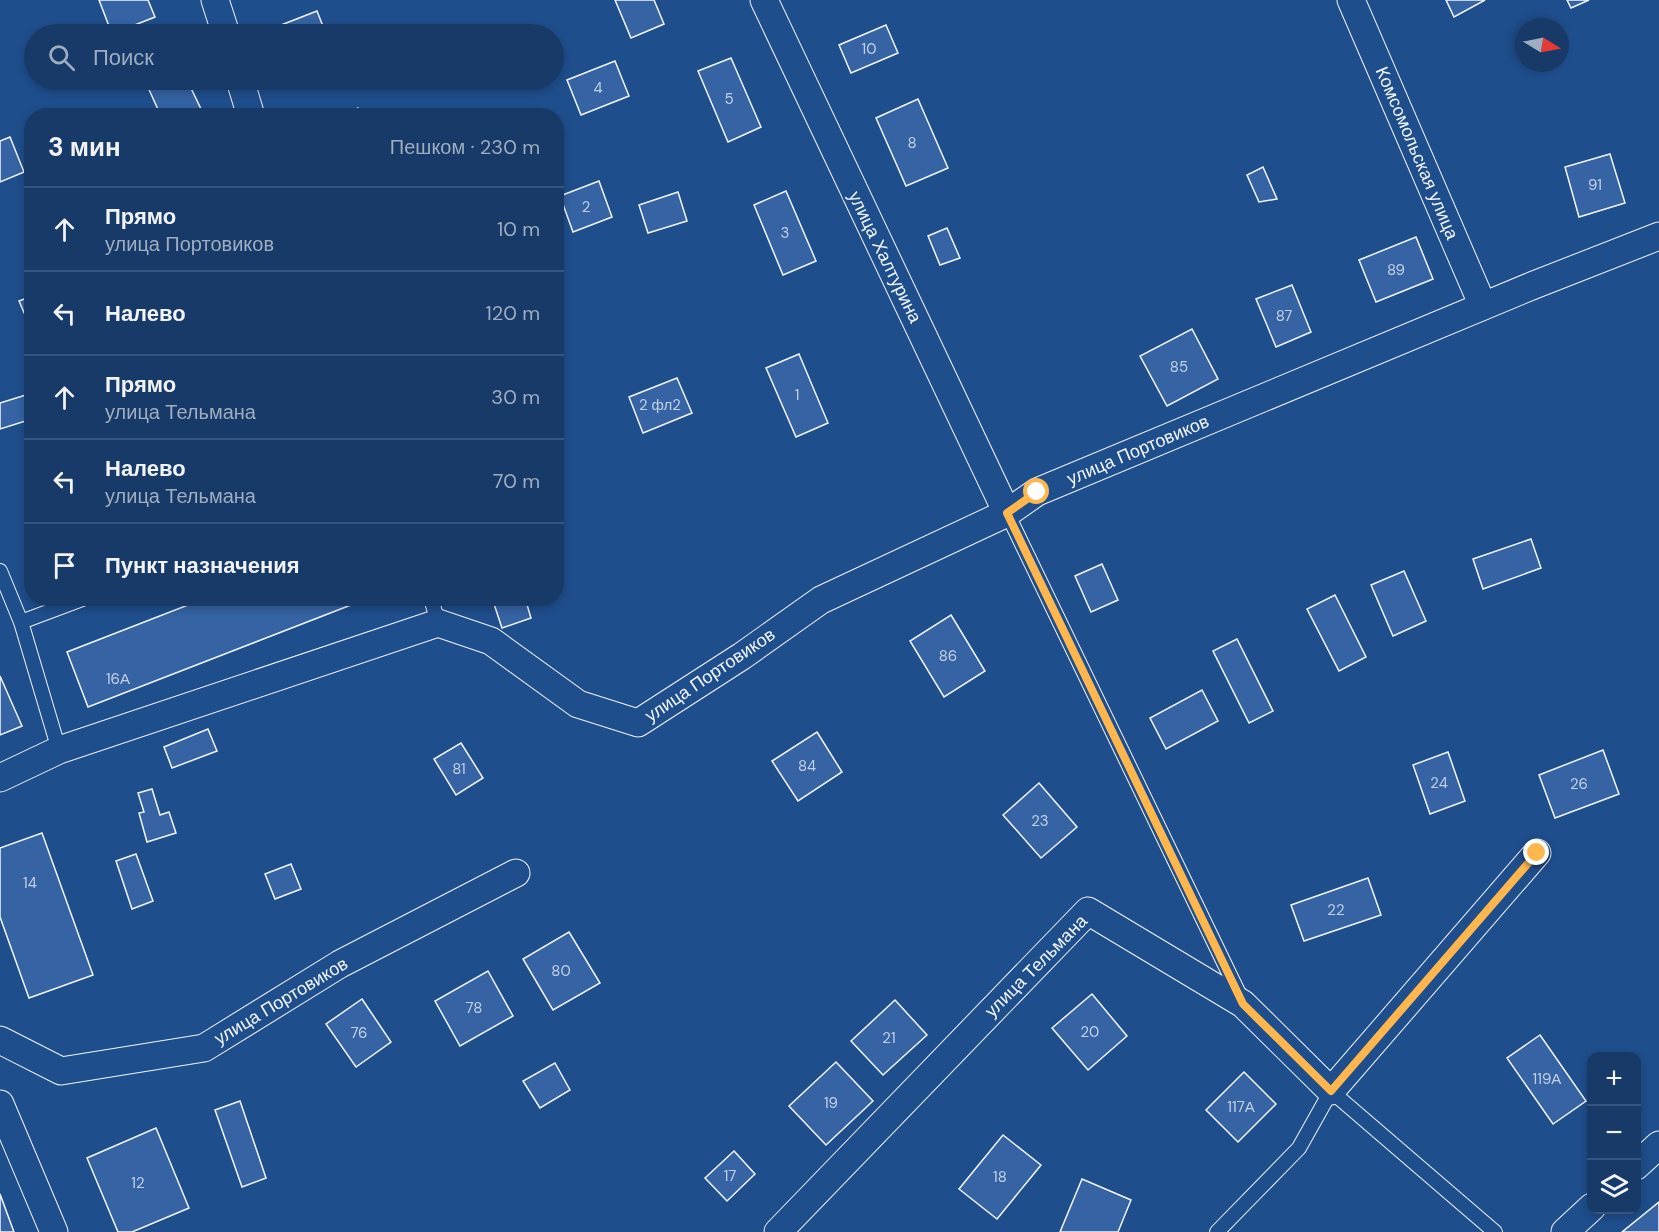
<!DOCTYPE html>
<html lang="ru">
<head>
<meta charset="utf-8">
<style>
  body { margin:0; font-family:"DM Sans",sans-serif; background:#244571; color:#f1f3f6 }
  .controls { position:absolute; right:18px; bottom:18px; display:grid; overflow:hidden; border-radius:12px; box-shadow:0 3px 9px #0003 }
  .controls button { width:54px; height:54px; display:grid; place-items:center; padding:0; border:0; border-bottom:2px solid #36547d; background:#173a69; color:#f1f3f6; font:30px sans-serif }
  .compass { position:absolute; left:1515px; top:18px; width:54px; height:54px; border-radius:50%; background:#173a69; box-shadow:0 3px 9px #0003; rotate:100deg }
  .stop { position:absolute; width:18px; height:18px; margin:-14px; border:4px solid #ffb74d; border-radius:50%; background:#fff }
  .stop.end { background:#ffb74d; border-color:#fff; box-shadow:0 2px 6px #0008 }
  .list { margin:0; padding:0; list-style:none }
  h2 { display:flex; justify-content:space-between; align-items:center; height:78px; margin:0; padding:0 24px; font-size:26px }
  h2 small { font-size:20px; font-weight:400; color:#9eadc0 }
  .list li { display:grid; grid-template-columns:39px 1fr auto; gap:18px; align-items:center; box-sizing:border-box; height:84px; padding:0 24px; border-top:2px solid #36547d }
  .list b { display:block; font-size:22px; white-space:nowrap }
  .list p { margin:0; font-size:20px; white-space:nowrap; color:#9eadc0 }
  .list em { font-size:20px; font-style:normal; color:#9eadc0 }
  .icon { flex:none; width:33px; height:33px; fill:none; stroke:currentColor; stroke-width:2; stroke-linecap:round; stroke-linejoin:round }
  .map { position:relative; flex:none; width:1659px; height:1232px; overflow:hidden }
  .search { position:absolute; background:#173a69; box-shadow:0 3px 9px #0003; left:24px; top:24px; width:540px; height:66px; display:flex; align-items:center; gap:15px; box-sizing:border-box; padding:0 21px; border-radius:33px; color:#9eadc0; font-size:22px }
  .panel { position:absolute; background:#173a69; box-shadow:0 3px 9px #0003; left:24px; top:108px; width:540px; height:498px; border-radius:24px }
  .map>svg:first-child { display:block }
  .building { fill:#3563a3; stroke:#f2f6ff; stroke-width:1.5 }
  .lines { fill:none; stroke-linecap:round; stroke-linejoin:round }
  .lane-casing { stroke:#f2f6ff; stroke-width:16 }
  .street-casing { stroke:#f2f6ff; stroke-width:29 }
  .lane { stroke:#1f4e8c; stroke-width:14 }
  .street { stroke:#1f4e8c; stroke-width:27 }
  .route { stroke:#ffb74d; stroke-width:8 }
  .labels { text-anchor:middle; stroke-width:4.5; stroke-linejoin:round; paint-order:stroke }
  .number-label { font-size:15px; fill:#c3d1e8 }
  .street-label { font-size:18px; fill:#f2f6ff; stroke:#1f4e8c }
</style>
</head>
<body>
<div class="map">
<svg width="1659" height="1232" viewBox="0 0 1659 1232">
  <rect width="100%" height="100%" fill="#1f4e8c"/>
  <g class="building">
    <polygon points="99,0 148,0 155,17 112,34"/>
    <polygon points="615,0 654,0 664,24 631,38"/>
    <polygon points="1446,0 1485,0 1454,17"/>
    <polygon points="1567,0 1589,0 1571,8"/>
    <polygon points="317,11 326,34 279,34 276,27"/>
    <polygon points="886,25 898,53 851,73 839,45"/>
    <polygon points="731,58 761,127 728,142 698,71"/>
    <polygon points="615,61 629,96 581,115 567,80"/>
    <polygon points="154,80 187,80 201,109 188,116 161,116 146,83"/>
    <polygon points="918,99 948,168 906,186 876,118"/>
    <polygon points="358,108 361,116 339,116"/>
    <polygon points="10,137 24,172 0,182 0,141"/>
    <polygon points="1610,154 1625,203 1579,217 1565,167"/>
    <polygon points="1263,167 1277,199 1259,202 1247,175"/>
    <polygon points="599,181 612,217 573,232 560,196"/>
    <polygon points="786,191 816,261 783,275 754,205"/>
    <polygon points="678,192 687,221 648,233 639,205"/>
    <polygon points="947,228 960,258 940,265 928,236"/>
    <polygon points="1416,237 1433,279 1376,302 1359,260"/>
    <polygon points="1292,285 1311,332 1276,347 1256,299"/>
    <polygon points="32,296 32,331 19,301"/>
    <polygon points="1192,329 1218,379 1167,406 1140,356"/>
    <polygon points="799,354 828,423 796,437 766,368"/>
    <polygon points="677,378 692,413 643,433 629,397"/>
    <polygon points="32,393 32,419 0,429 0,403"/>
    <polygon points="1531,539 1541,568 1483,589 1473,559"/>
    <polygon points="1102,564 1118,600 1091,612 1075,576"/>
    <polygon points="1404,571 1426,621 1393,636 1371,585"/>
    <polygon points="1335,595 1366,657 1339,671 1307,609"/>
    <polygon points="206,598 369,598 88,707 67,652"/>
    <polygon points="492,598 525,598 531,618 502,628"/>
    <polygon points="951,615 985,671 944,697 910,641"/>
    <polygon points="1237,639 1273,711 1249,723 1213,651"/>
    <polygon points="0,676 22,726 0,735"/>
    <polygon points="1202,690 1218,721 1166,749 1150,718"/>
    <polygon points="208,729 217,751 172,768 164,747"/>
    <polygon points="817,732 842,772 798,801 772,761"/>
    <polygon points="461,743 483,778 456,795 434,759"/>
    <polygon points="1603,750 1619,794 1555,818 1539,775"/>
    <polygon points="1448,752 1465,801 1430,814 1413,765"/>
    <polygon points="1039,783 1077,827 1041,858 1003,815"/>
    <polygon points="152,789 160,815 169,812 176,833 147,842 139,813 144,812 138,793"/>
    <polygon points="42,833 93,975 29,998 0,917 0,848"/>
    <polygon points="136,854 153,901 132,909 116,861"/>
    <polygon points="291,864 301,889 275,899 265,874"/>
    <polygon points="1368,878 1381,915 1304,941 1291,905"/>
    <polygon points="569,932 600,983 553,1010 523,959"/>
    <polygon points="488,971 513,1016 460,1046 435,1001"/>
    <polygon points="1092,994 1127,1036 1088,1070 1052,1028"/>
    <polygon points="362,999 391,1042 356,1067 326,1024"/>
    <polygon points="895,1000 927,1035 883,1075 851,1041"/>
    <polygon points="1540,1035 1586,1101 1553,1124 1507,1058"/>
    <polygon points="836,1062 873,1101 826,1145 789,1106"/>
    <polygon points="555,1063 570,1090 540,1108 523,1081"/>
    <polygon points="1244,1072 1276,1104 1238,1142 1206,1110"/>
    <polygon points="240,1101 266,1178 242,1187 215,1110"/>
    <polygon points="156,1128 189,1208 132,1232 118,1232 87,1158"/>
    <polygon points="1003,1135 1041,1165 997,1219 959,1189"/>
    <polygon points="734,1151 755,1174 727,1201 705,1178"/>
    <polygon points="1082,1179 1131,1200 1118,1232 1060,1232"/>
    <polygon points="0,1194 14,1232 0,1232"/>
    <polygon points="1659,1202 1659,1232 1622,1232"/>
  </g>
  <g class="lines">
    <g class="lane-casing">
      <g id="lane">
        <polyline points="1007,513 1241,998"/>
        <polyline points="0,571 21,622 59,750"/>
        <polyline points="431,598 438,623"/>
        <polyline points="21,622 85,598"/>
        <polyline points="1217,1232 1299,1148 1331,1091 1495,1232"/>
      </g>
    </g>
    <g class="street-casing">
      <g id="street">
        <polyline points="215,0 226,34"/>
        <polyline points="764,0 1007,513"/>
        <polyline points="1351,0 1483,306"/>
        <polyline points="240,80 251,116"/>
        <polyline points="0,778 59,750 438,623 491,641 578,704 638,723 742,656 821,600 1007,513 1037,492 1534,285 1659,236"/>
        <polyline points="0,1040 61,1071 204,1048 340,964 516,873"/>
        <polyline points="0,1104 54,1232"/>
        <polyline points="1636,1166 1659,1145"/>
        <polyline points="778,1232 1088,911 1243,1004 1331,1091 1537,853"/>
        <polyline points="1565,1232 1592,1207"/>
      </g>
    </g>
    <use href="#lane" class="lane"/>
    <use href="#street" class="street"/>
  </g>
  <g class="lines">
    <polyline class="route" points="1037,492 1007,513 1243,1004 1331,1091 1537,853"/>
  </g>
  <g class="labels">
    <g class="number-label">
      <text x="869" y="54">10</text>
      <text x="598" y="93">4</text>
      <text x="729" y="104">5</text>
      <text x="912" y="148">8</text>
      <text x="1595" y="190">91</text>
      <text x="586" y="212">2</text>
      <text x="785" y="238">3</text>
      <text x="1396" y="275">89</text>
      <text x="1284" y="321">87</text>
      <text x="1179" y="372">85</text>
      <text x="797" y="400">1</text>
      <text x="660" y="410">2 фл2</text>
      <text x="948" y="661">86</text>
      <text x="118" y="684">16А</text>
      <text x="807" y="771">84</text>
      <text x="459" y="774">81</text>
      <text x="1439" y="788">24</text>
      <text x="1579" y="789">26</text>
      <text x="1040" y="826">23</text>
      <text x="30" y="888">14</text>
      <text x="1336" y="915">22</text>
      <text x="561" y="976">80</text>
      <text x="474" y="1013">78</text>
      <text x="1090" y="1037">20</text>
      <text x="359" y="1038">76</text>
      <text x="889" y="1043">21</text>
      <text x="1547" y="1084">119А</text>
      <text x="831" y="1108">19</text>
      <text x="1241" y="1112">117А</text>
      <text x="730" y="1181">17</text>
      <text x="1000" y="1182">18</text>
      <text x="138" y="1188">12</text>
    </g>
    <g class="street-label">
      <text transform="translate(1417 153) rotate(67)" y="6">Комсомольская улица</text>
      <text transform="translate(885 257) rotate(64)" y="6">улица Халтурина</text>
      <text transform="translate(1138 450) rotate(-23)" y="6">улица Портовиков</text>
      <text transform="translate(710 675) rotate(-34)" y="6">улица Портовиков</text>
      <text transform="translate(1036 966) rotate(-45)" y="6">улица Тельмана</text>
      <text transform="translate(281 1001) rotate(-31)" y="6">улица Портовиков</text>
    </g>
  </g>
</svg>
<div class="controls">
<button>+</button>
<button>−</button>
<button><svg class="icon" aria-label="layers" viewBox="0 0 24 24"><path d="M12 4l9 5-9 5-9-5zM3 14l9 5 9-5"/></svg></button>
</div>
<svg class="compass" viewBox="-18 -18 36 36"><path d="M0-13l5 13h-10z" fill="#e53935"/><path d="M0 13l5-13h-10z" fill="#9eadc0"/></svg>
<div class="stop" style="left:1037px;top:492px"></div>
<div class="stop end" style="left:1537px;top:853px"></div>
<div class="search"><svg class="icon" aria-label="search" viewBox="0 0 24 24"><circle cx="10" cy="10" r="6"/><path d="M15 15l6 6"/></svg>Поиск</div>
<section class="panel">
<h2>3 мин<small>Пешком · 230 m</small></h2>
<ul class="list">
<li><svg class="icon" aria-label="ahead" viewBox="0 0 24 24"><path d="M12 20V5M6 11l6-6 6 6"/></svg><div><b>Прямо</b><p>улица Портовиков</p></div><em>10 m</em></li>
<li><svg class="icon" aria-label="left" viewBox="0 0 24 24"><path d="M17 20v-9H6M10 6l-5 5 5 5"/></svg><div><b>Налево</b></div><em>120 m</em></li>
<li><svg class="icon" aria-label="ahead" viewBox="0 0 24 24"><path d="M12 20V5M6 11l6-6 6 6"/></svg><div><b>Прямо</b><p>улица Тельмана</p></div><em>30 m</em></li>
<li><svg class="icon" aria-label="left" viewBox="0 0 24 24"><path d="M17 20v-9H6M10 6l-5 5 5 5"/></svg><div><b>Налево</b><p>улица Тельмана</p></div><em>70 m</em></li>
<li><svg class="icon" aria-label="arrive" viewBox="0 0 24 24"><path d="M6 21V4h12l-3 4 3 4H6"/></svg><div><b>Пункт назначения</b></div></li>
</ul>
</section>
</div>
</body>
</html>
